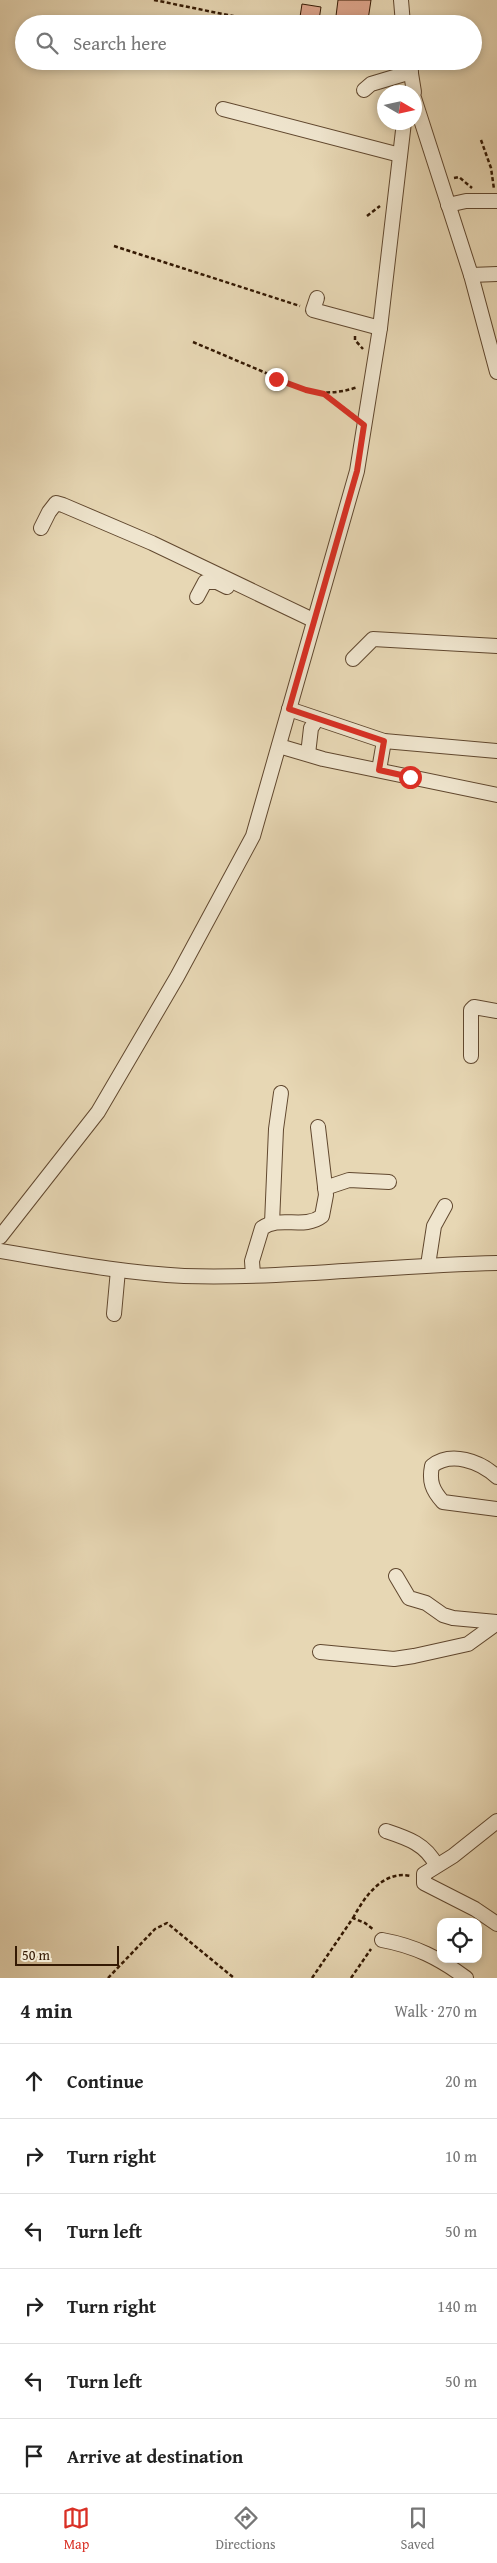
<!DOCTYPE html>
<html lang="en">
<head>
<meta charset="utf-8">
<style>
  body { margin:0; font-family:"Gentium Book Plus",serif; background:#f2f2f2; color:#222 }
  .controls { position:absolute; right:15px; bottom:15px; display:grid; overflow:hidden; border-radius:10px; box-shadow:0 2px 8px #0003 }
  .controls button { width:45px; height:45px; display:grid; place-items:center; padding:0; border:0; border-bottom:1px solid #e0e0e0; background:#fff; color:#222; font:25px sans-serif }
  .compass { position:absolute; left:377px; top:85px; width:45px; height:45px; border-radius:50%; background:#fff; box-shadow:0 2px 8px #0003; rotate:99deg }
  .scale { position:absolute; left:15px; bottom:12px; width:104px; box-sizing:border-box; padding-left:5px; border:2px solid #341903; border-top:0; font-size:14px; line-height:18px; white-space:nowrap; color:#341903; -webkit-text-stroke:4px #efe5ce; paint-order:stroke }
  .stop { position:absolute; width:15px; height:15px; margin:-11px; border:4px solid #d93025; border-radius:50%; background:#fff }
  .stop.end { background:#d93025; border-color:#fff; box-shadow:0 1px 5px #0008 }
  .list { margin:0; padding:0; list-style:none }
  h2 { display:flex; justify-content:space-between; align-items:center; height:65px; margin:0; padding:0 20px; font-size:21px }
  h2 small { font-size:16px; font-weight:400; color:#767676 }
  .list li { display:grid; grid-template-columns:32px 1fr auto; gap:15px; align-items:center; box-sizing:border-box; height:75px; padding:0 20px; border-top:1px solid #e0e0e0 }
  .list b { display:block; font-size:19px; white-space:nowrap }
  .list em { font-size:16px; font-style:normal; color:#767676 }
  .icon { flex:none; width:28px; height:28px; fill:none; stroke:currentColor; stroke-width:2; stroke-linecap:round; stroke-linejoin:round }
  .map { position:relative; flex:none; width:497px; height:1978px; overflow:hidden }
  .search { position:absolute; background:#fff; box-shadow:0 2px 8px #0003; left:15px; right:15px; top:15px; height:55px; display:flex; align-items:center; gap:12px; box-sizing:border-box; padding:0 18px; border-radius:28px; color:#767676; font-size:19px }
  .sheet { height:515px; background:#fff }
  nav { display:flex; justify-content:space-around; align-items:center; box-sizing:border-box; height:70px; border-top:1px solid #e0e0e0; background:#fff; font-size:14px; color:#767676 }
  nav a { display:grid; justify-items:center; gap:2px }
  nav .on { color:#d93025 }
  .map>svg:first-child { display:block }
  .building { fill:#dfa68d; stroke:#341903 }
  .lines { fill:none; stroke-linecap:round; stroke-linejoin:round }
  .minor-casing { stroke:#61482f; stroke-width:16 }
  .path { stroke:#341903; stroke-width:2.5; stroke-dasharray:4 2.5; stroke-linecap:butt }
  .minor { stroke:#efe5ce; stroke-width:14 }
  .route { stroke:#d93025; stroke-width:6 }
</style>
</head>
<body>
<div class="map">
<svg width="497" height="1978" viewBox="0 0 497 1978">
  <rect width="100%" height="100%" fill="#e7d7b4"/>
  <filter id="stains"><feTurbulence type="fractalNoise" baseFrequency=".004" numOctaves="4"/><feColorMatrix values="0 0 0 0 .2 0 0 0 0 .09 0 0 0 0 .02 0 0 0 .5 -.17"/></filter>
  <radialGradient id="worn" r=".72"><stop offset=".6" stop-color="#630" stop-opacity="0"/><stop offset="1" stop-color="#630" stop-opacity=".3"/></radialGradient>
  <g class="building">
    <polygon points="338,0 371,0 368,20 336,16"/>
    <polygon points="302,4 321,7 319,20 300,17"/>
  </g>
  <g class="lines">
    <g class="minor-casing">
      <g id="minor">
        <polyline points="401,0 403,24"/>
        <polyline points="409,61 414,92"/>
        <polyline points="364,90 371,84 411,72"/>
        <polyline points="414,98 471,275 497,372"/>
        <polyline points="223,109 400,155"/>
        <polyline points="448,205 466,201 497,201"/>
        <polyline points="471,275 497,274"/>
        <polyline points="317,298 313,310 380,328"/>
        <polyline points="41,528 49,512 56,503 63,505 152,543 313,620"/>
        <polyline points="197,597 205,582 217,582 227,587"/>
        <polyline points="353,659 373,639 497,646"/>
        <polyline points="289,709 384,741 497,751"/>
        <polyline points="279,746 323,759 497,795"/>
        <polyline points="308,754 311,728 317,719"/>
        <polyline points="379,770 384,741"/>
        <polyline points="471,1056 471,1010 474,1007 497,1011"/>
        <polyline points="325,1188 349,1180 389,1182"/>
        <polyline points="272,1223 276,1129 281,1093"/>
        <polyline points="0,1237 98,1112 177,977 253,836 357,471 380,328 404,122"/>
        <path d="M0 1251C61 1261 122 1273 184 1276 288 1279 393 1265 497 1263"/>
        <polyline points="428,1265 434,1226 445,1206"/>
        <path d="M253 1275 252 1261 262 1228C280 1215 304 1230 322 1216L326 1195 318 1127"/>
        <polyline points="114,1314 118,1270"/>
        <path d="M497 1477C480 1461 451 1451 432 1466 429 1481 432 1490 443 1502L497 1509"/>
        <polyline points="396,1576 409,1598 426,1603 443,1615 453,1618 497,1622"/>
        <polyline points="320,1652 394,1659 414,1656 468,1644 497,1623"/>
        <polyline points="497,1821 453,1856 424,1874 424,1883 475,1909 497,1924"/>
        <path d="M386 1831C407 1838 426 1844 436 1865"/>
        <path d="M382 1940C415 1946 439 1958 466 1978"/>
      </g>
    </g>
    <g class="path">
      <polyline points="154,0 272,24"/>
      <polyline points="481,140 491,168 494,189"/>
      <polyline points="454,178 459,177 472,188"/>
      <polyline points="367,216 380,206"/>
      <polyline points="114,246 300,306"/>
      <polyline points="355,336 355,340 363,349"/>
      <path d="M193 342 306 390C325 394 340 393 358 387"/>
      <polyline points="325,394 353,415"/>
      <path d="M353 1918C365 1896 383 1870 411 1876"/>
      <polyline points="108,1978 155,1929 167,1923 234,1978"/>
      <polyline points="312,1978 353,1918 365,1923 374,1930"/>
      <polyline points="351,1978 371,1949"/>
    </g>
    <use href="#minor" class="minor"/>
  </g>
  <g class="lines">
    <polyline class="route" points="276,379 306,390 324,394 364,425 357,471 289,709 384,741 379,770 410,777"/>
  </g>
  <rect width="100%" height="100%" filter="url(#stains)"/>
  <rect width="100%" height="100%" fill="url(#worn)"/>
</svg>
<div class="controls">
<button><svg class="icon" aria-label="locate" viewBox="0 0 24 24"><circle cx="12" cy="12" r="6"/><path d="M12 2v4M12 18v4M2 12h4M18 12h4"/></svg></button>
</div>
<svg class="compass" viewBox="-18 -18 36 36"><path d="M0-13l5 13h-10z" fill="#e53935"/><path d="M0 13l5-13h-10z" fill="#767676"/></svg>
<div class="scale">50 m</div>
<div class="stop" style="left:410px;top:777px"></div>
<div class="stop end" style="left:276px;top:379px"></div>
<div class="search"><svg class="icon" aria-label="search" viewBox="0 0 24 24"><circle cx="10" cy="10" r="6"/><path d="M15 15l6 6"/></svg>Search here</div>
</div>
<section class="sheet">
<h2>4 min<small>Walk · 270 m</small></h2>
<ul class="list">
<li><svg class="icon" aria-label="ahead" viewBox="0 0 24 24"><path d="M12 20V5M6 11l6-6 6 6"/></svg><div><b>Continue</b></div><em>20 m</em></li>
<li><svg class="icon" aria-label="right" viewBox="0 0 24 24"><path d="M7 20v-9h11M14 6l5 5-5 5"/></svg><div><b>Turn right</b></div><em>10 m</em></li>
<li><svg class="icon" aria-label="left" viewBox="0 0 24 24"><path d="M17 20v-9H6M10 6l-5 5 5 5"/></svg><div><b>Turn left</b></div><em>50 m</em></li>
<li><svg class="icon" aria-label="right" viewBox="0 0 24 24"><path d="M7 20v-9h11M14 6l5 5-5 5"/></svg><div><b>Turn right</b></div><em>140 m</em></li>
<li><svg class="icon" aria-label="left" viewBox="0 0 24 24"><path d="M17 20v-9H6M10 6l-5 5 5 5"/></svg><div><b>Turn left</b></div><em>50 m</em></li>
<li><svg class="icon" aria-label="arrive" viewBox="0 0 24 24"><path d="M6 21V4h12l-3 4 3 4H6"/></svg><div><b>Arrive at destination</b></div></li>
</ul>
</section>
<nav>
<a class="on"><svg class="icon" aria-label="map" viewBox="0 0 24 24"><path d="M3 6l6-2 6 2 6-2v14l-6 2-6-2-6 2zM9 4v14M15 6v14"/></svg>Map</a>
<a><svg class="icon" aria-label="directions" viewBox="0 0 24 24"><path d="M12 3l9 9-9 9-9-9zM9 14v-3h6M13 9l2 2-2 2"/></svg>Directions</a>
<a><svg class="icon" aria-label="saved" viewBox="0 0 24 24"><path d="M7 4h10v16l-5-4-5 4z"/></svg>Saved</a>
</nav>
</body>
</html>
